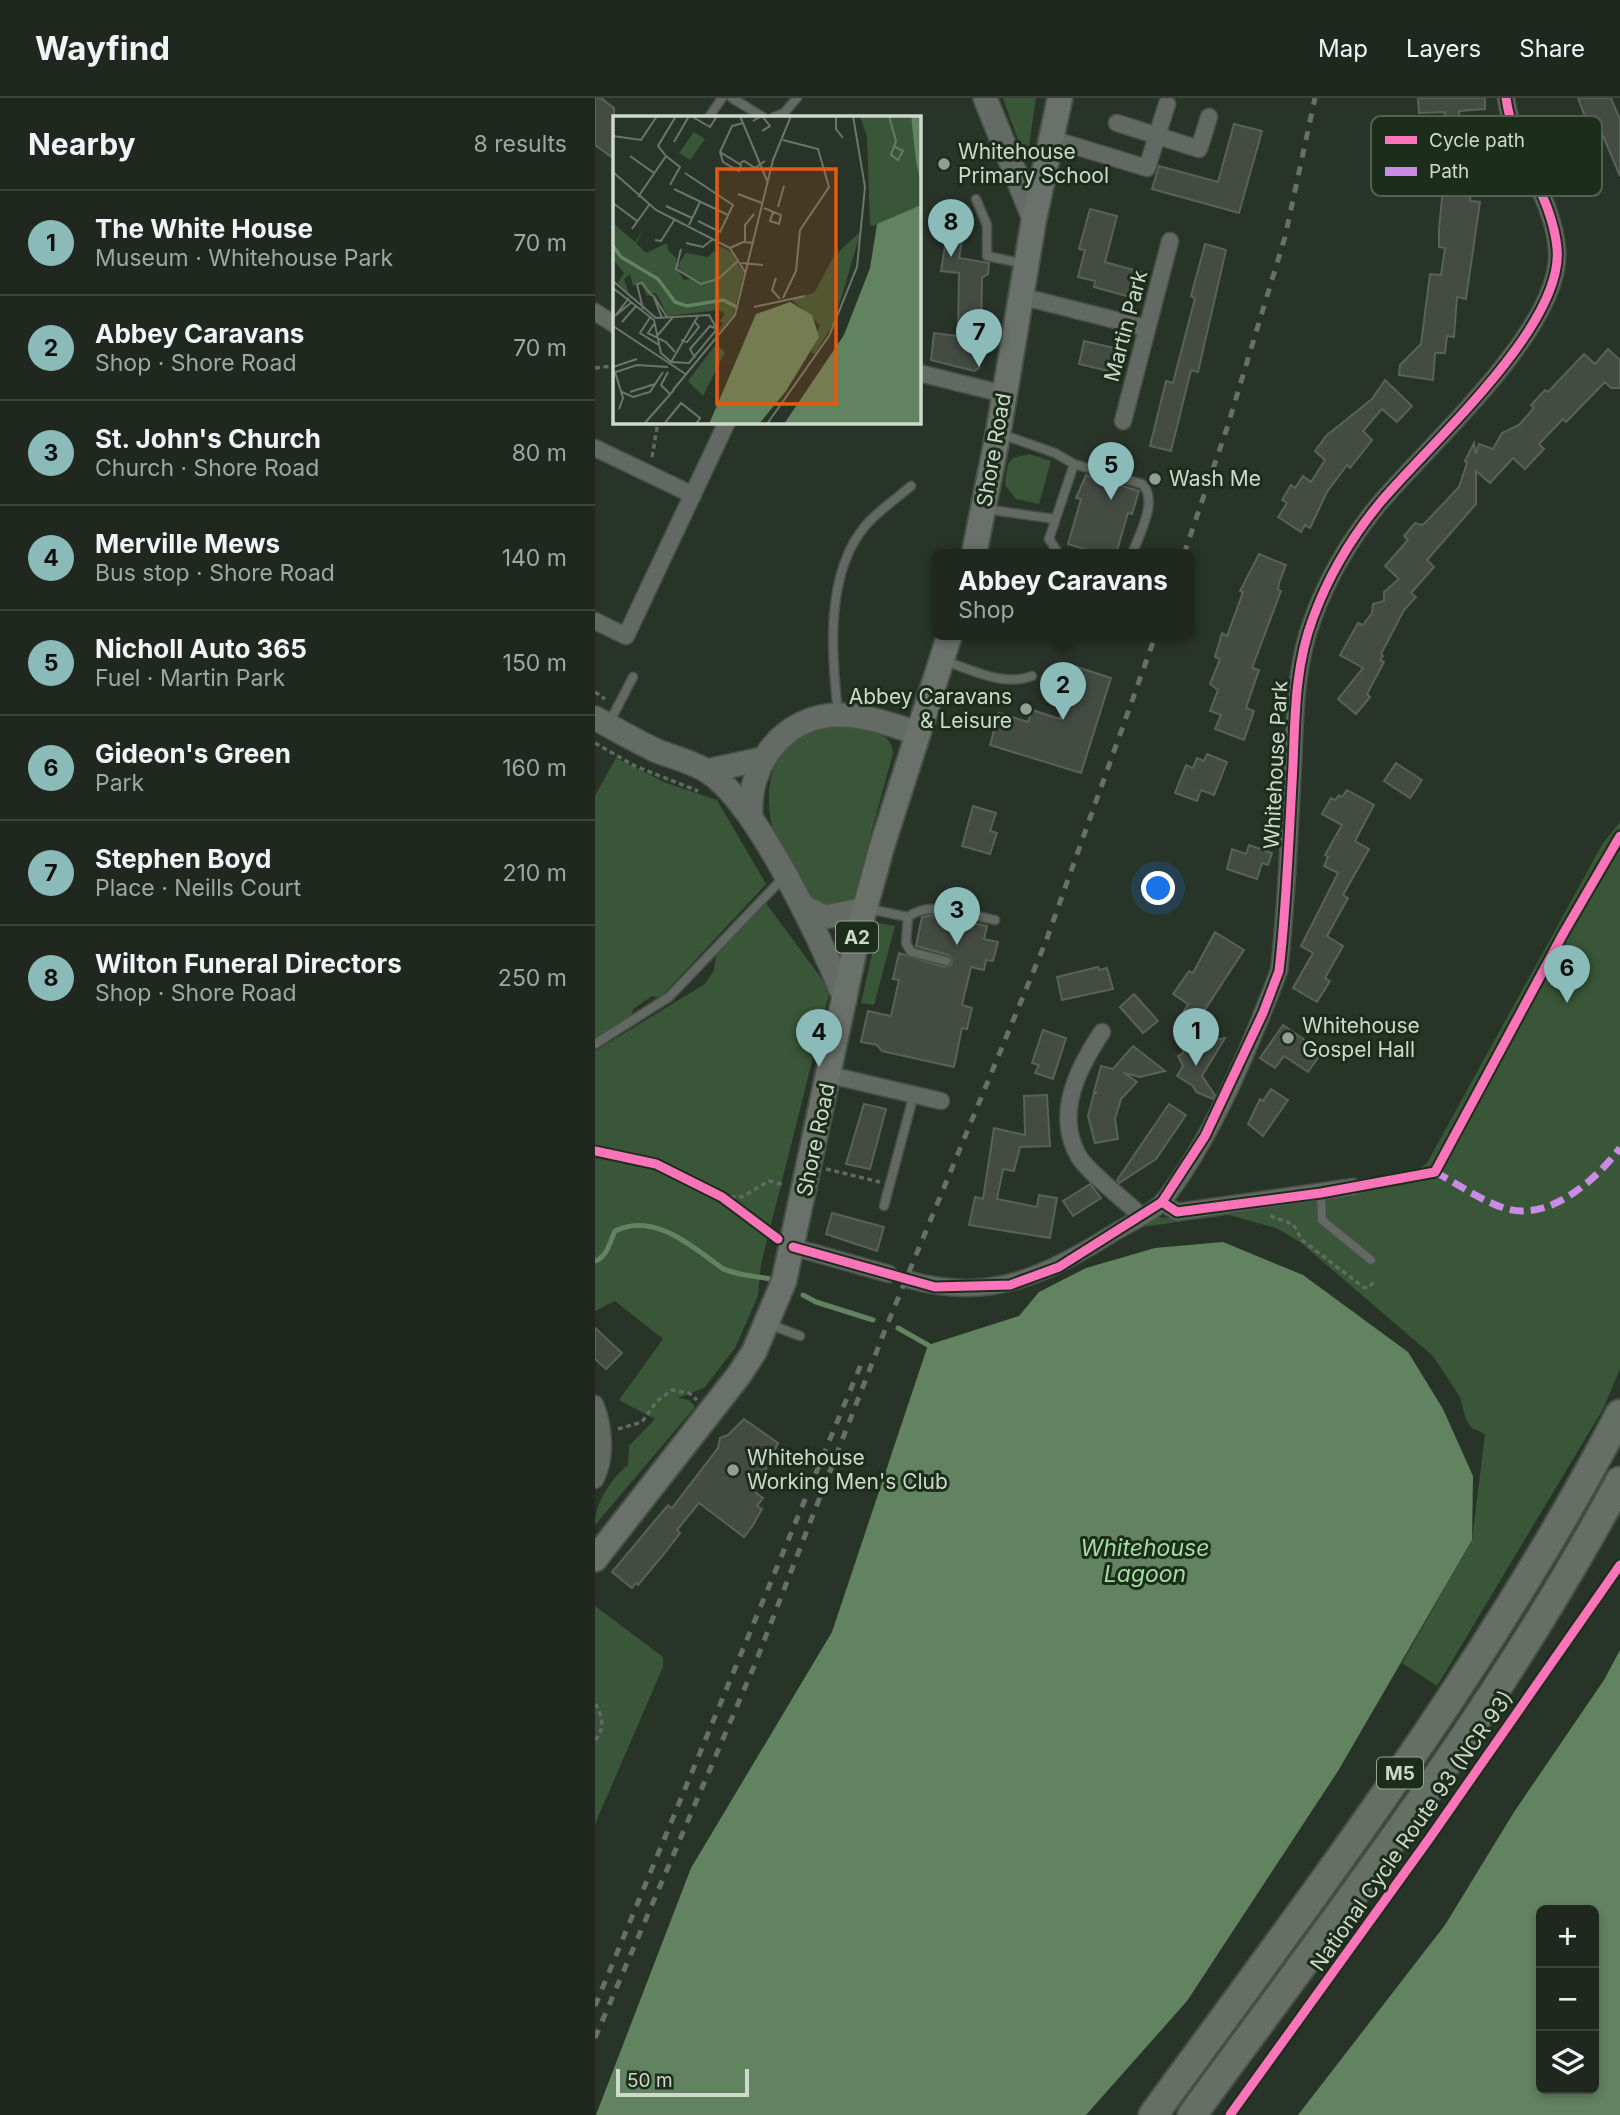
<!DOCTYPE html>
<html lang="en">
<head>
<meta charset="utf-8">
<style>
  body { margin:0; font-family:Inter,sans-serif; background:#272f28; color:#f1f3f6 }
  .controls { position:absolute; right:21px; bottom:21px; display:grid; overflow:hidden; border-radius:10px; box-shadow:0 4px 10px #0003 }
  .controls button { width:63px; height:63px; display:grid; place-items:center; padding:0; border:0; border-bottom:2px solid #3c443d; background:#1f271f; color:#f1f3f6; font:35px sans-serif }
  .scale { position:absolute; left:21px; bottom:18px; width:133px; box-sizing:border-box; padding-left:7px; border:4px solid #cdd9cc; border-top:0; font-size:19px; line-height:24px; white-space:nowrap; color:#cdd9cc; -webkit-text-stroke:5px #1c2e1b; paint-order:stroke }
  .you { position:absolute; left:564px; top:791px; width:24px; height:24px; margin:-18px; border:5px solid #fff; border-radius:50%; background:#1a73e8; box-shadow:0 0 0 10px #1a73e833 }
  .badge { display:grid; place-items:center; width:46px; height:46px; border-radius:50%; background:#8bbbb9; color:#111; font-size:23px; font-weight:700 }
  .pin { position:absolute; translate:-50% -58px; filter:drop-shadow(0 2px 4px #0008) }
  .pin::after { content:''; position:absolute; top:37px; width:24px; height:21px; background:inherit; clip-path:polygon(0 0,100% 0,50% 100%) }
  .popup { position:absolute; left:337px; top:451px; width:262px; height:91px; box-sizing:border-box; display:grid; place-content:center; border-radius:10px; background:#1f271f; filter:drop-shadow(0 2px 5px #0005); font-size:23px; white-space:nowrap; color:#a1a5a4 }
  .popup b { font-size:26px; color:#f1f3f6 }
  .popup::after { content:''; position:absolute; left:50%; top:100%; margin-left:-14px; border:14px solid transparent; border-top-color:#1f271f }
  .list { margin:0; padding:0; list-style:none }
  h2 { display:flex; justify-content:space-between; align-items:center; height:91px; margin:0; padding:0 28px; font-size:30px }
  h2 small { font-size:23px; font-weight:400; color:#a1a5a4 }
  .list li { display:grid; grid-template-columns:46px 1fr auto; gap:21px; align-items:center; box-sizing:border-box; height:105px; padding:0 28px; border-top:2px solid #3c443d }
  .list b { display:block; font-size:26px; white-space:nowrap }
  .list p { margin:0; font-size:23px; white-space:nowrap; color:#a1a5a4 }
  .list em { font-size:23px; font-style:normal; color:#a1a5a4 }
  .icon { flex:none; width:38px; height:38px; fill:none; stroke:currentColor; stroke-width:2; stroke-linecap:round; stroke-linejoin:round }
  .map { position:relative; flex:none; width:1025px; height:2017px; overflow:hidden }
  header { display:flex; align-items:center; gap:42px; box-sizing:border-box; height:98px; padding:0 35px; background:#1f271f; border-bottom:2px solid #3c443d }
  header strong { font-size:33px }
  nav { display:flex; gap:38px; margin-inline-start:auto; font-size:24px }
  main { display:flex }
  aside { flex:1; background:#1f271f }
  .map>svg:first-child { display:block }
  .green { fill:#395738 }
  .water { fill:#61835f; fill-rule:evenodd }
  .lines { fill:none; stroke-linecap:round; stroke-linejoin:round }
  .stream { stroke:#61835f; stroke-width:5 }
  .building { fill:#434b43; stroke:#586258; stroke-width:2 }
  .lane-casing { stroke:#475147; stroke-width:11 }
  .street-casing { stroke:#475147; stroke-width:19 }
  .secondary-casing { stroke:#475147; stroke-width:26 }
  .primary-casing { stroke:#475147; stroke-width:28 }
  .highway-casing { stroke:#475147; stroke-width:32 }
  .path { stroke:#626962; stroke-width:3.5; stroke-dasharray:5 3.5; stroke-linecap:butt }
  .lane { stroke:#626862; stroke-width:8 }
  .street { stroke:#626862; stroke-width:16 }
  .secondary { stroke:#646a64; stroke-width:23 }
  .primary { stroke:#6a716a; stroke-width:24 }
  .highway { stroke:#666f65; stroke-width:28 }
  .rail { stroke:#686e68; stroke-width:5; stroke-dasharray:9 9; stroke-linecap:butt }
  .quiet { stroke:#ca8be6; stroke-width:7; stroke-dasharray:14 7; stroke-linecap:butt }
  .cycleway-casing { stroke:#1c2e1b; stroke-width:13 }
  .cycleway { stroke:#fb73b8; stroke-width:9 }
  .poi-dot { fill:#949f93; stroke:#1c2e1b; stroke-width:2.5 }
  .labels { text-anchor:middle; stroke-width:6; stroke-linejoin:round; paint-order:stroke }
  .shield { fill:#1c2e1b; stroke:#98a697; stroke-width:2 }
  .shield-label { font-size:19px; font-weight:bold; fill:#cdd9cc }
  .poi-label { font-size:21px; fill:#cdd9cc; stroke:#1c2e1b; text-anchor:start }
  .street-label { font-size:21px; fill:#cdd9cc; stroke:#1c2e1b }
  .water-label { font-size:23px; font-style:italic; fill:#a4dea1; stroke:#1c2e1b }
  .inset-river { fill:none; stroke:#61835f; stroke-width:3.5 }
  .inset-road { fill:none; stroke:#6b766a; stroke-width:2 }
  .view { fill:#e8590c; fill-opacity:0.15; stroke:#e8590c; stroke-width:3.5 }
  .inset-edge { fill:none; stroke:#cdd9cc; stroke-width:3.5 }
  .key { fill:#1c2e1b; stroke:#516150; stroke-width:2 }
  .key-label { font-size:19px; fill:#cdd9cc }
</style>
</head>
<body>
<header>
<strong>Wayfind</strong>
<nav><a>Map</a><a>Layers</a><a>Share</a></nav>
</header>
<main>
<aside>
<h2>Nearby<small>8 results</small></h2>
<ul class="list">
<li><span class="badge">1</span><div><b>The White House</b><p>Museum · Whitehouse Park</p></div><em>70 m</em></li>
<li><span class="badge">2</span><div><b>Abbey Caravans</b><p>Shop · Shore Road</p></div><em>70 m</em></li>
<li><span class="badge">3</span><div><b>St. John's Church</b><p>Church · Shore Road</p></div><em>80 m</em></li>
<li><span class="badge">4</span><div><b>Merville Mews</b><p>Bus stop · Shore Road</p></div><em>140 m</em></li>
<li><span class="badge">5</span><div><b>Nicholl Auto 365</b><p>Fuel · Martin Park</p></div><em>150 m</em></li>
<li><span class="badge">6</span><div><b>Gideon's Green</b><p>Park</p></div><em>160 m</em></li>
<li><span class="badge">7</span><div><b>Stephen Boyd</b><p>Place · Neills Court</p></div><em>210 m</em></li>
<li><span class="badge">8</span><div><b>Wilton Funeral Directors</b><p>Shop · Shore Road</p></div><em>250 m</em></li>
</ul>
</aside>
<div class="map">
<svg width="1025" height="2017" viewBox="0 0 1025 2017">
  <rect width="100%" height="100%" fill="#293429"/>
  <g class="green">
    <polygon points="408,0 441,0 433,54 427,53"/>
    <polygon points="434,356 456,363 444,406 421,401 410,387 413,366 418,360"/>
    <path d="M249 626C267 630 297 632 298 655L258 801 240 810 215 803C204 784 191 765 183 746 169 715 169 666 197 643 212 632 231 628 249 626Z"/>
    <polygon points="21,660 71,685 122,702 171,786 65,900 57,898 38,911 37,917 0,942 0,698"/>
    <polygon points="1025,724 1025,1271 1008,1311 842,1588 807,1565 877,1442 890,1336 877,1330 871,1322 865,1299 838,1258 705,1144 681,1130 634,1117 546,1129 563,1119 582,1121 645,1100 823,1072 832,1065 1008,745"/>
    <path d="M170 804 235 892 166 1166 163 1198 140 1250 109 1290 83 1300 94 1302 100 1309 0 1427C0 1404 16 1381 33 1367L34 1348 60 1321 24 1302 68 1241 20 1203 0 1213V953L110 886 119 872 121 858Z"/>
    <polygon points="284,825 300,828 279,907 266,905"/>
    <polygon points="0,1508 68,1559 68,1569 0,1726"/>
  </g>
  <g class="water">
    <polygon points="628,1144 708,1177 813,1254 848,1311 878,1378 877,1442 743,1673 592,1903 491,2017 1,2017 96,1770 237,1534 333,1247 424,1218 444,1194 491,1170 560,1150"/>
    <path d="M1025 1552V2017H703L850 1827 919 1714 1009 1582ZM946 1812H999V1991H946Z"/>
  </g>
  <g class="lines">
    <g class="stream">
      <path d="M0 1163C12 1159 15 1144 20 1133 60 1114 96 1148 127 1170 139 1177 161 1178 175 1181"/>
      <polyline points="208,1197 221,1204 278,1222"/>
      <polyline points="303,1230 333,1247"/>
    </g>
  </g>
  <g class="building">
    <polygon points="0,0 6,0 19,10 19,61 0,47"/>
    <polygon points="823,0 890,0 890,11 864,13 865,26 871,26 873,34 872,63 879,64 875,103 885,104 871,201 862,199 859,239 852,238 850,255 840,255 838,282 804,277 805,267 826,246 835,176 846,177 850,150 844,149 844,131 849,80 846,80 847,72 844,71 850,14 824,15"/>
    <polygon points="983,0 1016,0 1025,22 1025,78 1006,33 997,37"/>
    <polygon points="639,26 667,33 644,115 557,91 564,68 623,84"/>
    <polygon points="495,111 522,118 510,164 546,174 539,200 499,189 500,183 483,179 490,152 484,151"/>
    <polygon points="352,135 368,137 364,160 394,165 393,176 387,180 386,239 393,248 386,255 384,270 379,273 336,262 339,235 363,238 364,175 346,173"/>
    <polygon points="610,146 631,152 603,274 596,272 576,353 555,348 571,283 578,285 600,200 596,198"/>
    <polygon points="489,243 532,253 526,276 484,266"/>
    <polygon points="1013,251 1025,262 1025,290 1016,290 1010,284 971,324 968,321 944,346 949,351 930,371 918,360 895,385 881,373 881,406 832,462 839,469 816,495 821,499 809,512 786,556 788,558 785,562 789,564 772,596 775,599 761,616 743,601 768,570 745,557 763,525 768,527 777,515 778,506 789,503 789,494 804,481 790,468 813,442 809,438 820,425 828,427 864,389 872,365 870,363 879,345 881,356 884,346 898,351 907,335 924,327 939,310 936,307 950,292 953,294 989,256 1000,266"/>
    <polygon points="790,282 817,308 802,324 787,311 768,333 777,342 755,370 752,367 732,394 715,430 710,427 706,434 683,419 692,405 687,402 696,387 700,390 708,378 716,384 730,362 720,353 731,338 777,301"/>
    <polygon points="491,377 544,393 537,416 533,415 521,456 506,456 473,446 486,401 481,400"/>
    <polygon points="664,456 691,467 684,485 683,492 686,493 657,570 664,572 651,610 659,613 649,642 620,631 626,617 615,613 623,592 615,586 625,561 620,559 627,535 632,538 648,494 645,493"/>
    <polygon points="482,569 516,580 486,675 395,647 404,615 433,624 437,612 465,621"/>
    <polygon points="612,656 632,664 619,697 606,692 602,703 580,695 591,667 598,670 602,660 609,663"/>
    <polygon points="801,665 827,682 815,700 789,683"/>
    <polygon points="752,692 779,707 760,743 774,751 748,797 753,800 732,838 748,848 730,880 735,883 722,904 698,890 718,855 706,848 743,775 729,768 733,759 730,757 747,727 727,716 736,700 740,702 744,697 747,699"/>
    <polygon points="378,708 401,715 395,733 402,735 395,756 367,748"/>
    <polygon points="654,747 677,755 673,767 667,765 662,781 632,771 637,751 651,756"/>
    <polygon points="340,817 392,828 389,841 403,844 398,863 391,862 389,872 376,869 367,907 377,910 372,931 367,930 359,969 287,953 282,947 266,944 273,913 296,918 304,882 298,881 304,855 349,869 356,867 357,862 353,857 321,848 327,819"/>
    <polygon points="620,834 649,852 603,922 589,913 593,906 578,896 594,873 598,875"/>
    <polygon points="503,869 504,872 512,870 518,891 467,902 462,879"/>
    <polygon points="539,896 563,923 548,935 525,909"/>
    <polygon points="688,927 727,954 713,974 689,958 680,970 665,960"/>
    <polygon points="448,932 471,940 458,981 440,975 444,967 437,965"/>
    <polygon points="630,940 607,978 620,997 618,1001 601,994 598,988 582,978 588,968 583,958 588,955 587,947 593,945"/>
    <polygon points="538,948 570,973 545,979 529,975 542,984 526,1001 520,1021 523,1041 500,1045 493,1018 499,995 502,995 499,994 506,968 518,971"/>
    <polygon points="676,991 693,1002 668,1038 653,1026 665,1001 668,1003"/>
    <polygon points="452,997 455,1048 425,1049 419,1073 408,1071 402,1101 442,1109 444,1097 462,1100 455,1140 374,1127 380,1099 388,1101 399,1030 430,1037 429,998"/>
    <polygon points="269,1006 291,1011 275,1071 251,1066"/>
    <polygon points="574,1006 591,1017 561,1061 524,1085 522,1082"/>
    <polygon points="495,1086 506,1100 478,1118 468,1103"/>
    <polygon points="237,1115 289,1129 282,1153 231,1136"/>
    <polygon points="0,1230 27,1255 11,1271 0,1261"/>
    <polygon points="149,1321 183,1345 160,1394 168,1400 162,1408 167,1411 158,1427 149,1439 104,1405 82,1432 85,1435 69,1456 43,1487 41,1485 37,1490 17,1474 73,1407 77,1410 123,1350 125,1340 133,1337"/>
  </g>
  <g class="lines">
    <g class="lane-casing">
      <g id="lane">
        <polyline points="137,0 168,19"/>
        <polyline points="114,19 127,0"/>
        <polyline points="179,19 189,15 202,0"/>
        <polyline points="381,101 392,127 392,158 430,166"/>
        <path d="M406 336 460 355 479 366 547 386C564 402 544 437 537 456"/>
        <polyline points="390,411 460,421"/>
        <polyline points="464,456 454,441 479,366"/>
        <path d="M350 563C377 572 409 589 437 578"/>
        <path d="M243 616C237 557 229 476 271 427 283 413 301 401 316 388"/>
        <polyline points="14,625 38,579"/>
        <path d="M274 811 313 819C335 801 374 817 400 822"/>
        <polyline points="313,819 311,845 316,854 351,863"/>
        <polyline points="0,946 74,899 188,780"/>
        <polyline points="726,1095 727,1122 776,1162"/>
        <polyline points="289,1108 319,996"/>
        <polyline points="174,1226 205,1238"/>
      </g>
    </g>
    <g class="street-casing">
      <g id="street">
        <polyline points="522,25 604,51 614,19"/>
        <polyline points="457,41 552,70 572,6"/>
        <polyline points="425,198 552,230"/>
        <polyline points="0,214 19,226"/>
        <polyline points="324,275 409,296"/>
        <polyline points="528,323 575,143"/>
        <polyline points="0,350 98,397"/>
        <polyline points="0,523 31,538 132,324"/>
        <path d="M507 934C483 970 459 1016 484 1059 494 1075 531 1103 546 1118"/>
        <polyline points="235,977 346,1003"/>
        <polyline points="567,1104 582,1114 758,1089"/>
        <polyline points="198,1149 294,1176"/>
        <path d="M315 1182C397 1205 452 1176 520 1134 535 1125 558 1115 569 1102 619 1038 655 948 684 873 692 805 694 735 698 667 700 618 700 567 718 520 733 479 756 440 784 406 832 348 970 228 962 150 957 97 918 53 911 0"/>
        <path d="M0 1306C9 1329 12 1360 0 1382"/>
      </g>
    </g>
    <g class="secondary-casing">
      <g id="secondary">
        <polyline points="390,0 439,121"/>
        <path d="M0 620C20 631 41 643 62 653 78 659 97 664 112 673 162 704 227 845 250 901"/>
        <polyline points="112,673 167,661"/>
        <path d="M156 719C152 667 188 618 243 617 271 617 297 627 322 635"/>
        <polyline points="207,808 230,819 270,811"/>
      </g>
    </g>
    <g class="primary-casing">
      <g id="primary">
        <polyline points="379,456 403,336 439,121 465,0"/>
        <polyline points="0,1461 144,1277 159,1254 189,1183 263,835 287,748 355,536"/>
      </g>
    </g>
    <g class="highway-casing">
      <g id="highway">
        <path d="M558 2017C724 1790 895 1566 1025 1316"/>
        <path d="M597 2017C747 1812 905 1608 1025 1383"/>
      </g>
    </g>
    <g class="path">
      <polyline points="0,270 19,268"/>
      <polyline points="57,359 63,324"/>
      <polyline points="0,594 10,601"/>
      <polyline points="0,645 40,668 103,693"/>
      <polyline points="231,1071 285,1084"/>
      <polyline points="127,1099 147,1099 174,1083 190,1087"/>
      <polyline points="675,1118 698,1126 707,1142 768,1189 773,1190 780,1183"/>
      <polyline points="23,1331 47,1324 62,1303 77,1292 94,1295 102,1302"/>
      <path d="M0 1606C8 1617 10 1632 0 1642"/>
    </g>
    <use href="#lane" class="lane"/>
    <use href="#street" class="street"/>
    <use href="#secondary" class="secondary"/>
    <use href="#primary" class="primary"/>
    <use href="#highway" class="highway"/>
    <g class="rail">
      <polyline points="589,456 632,330 690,139 720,0"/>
      <polyline points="0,1908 267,1264"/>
      <polyline points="0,1940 160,1566 290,1232 451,843 561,536"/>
    </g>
    <path class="quiet" d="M840 1074C863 1086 888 1104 912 1111 955 1123 1002 1081 1025 1050"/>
    <g class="cycleway-casing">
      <g id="cycleway">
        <polyline points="0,1053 61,1066 127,1099 183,1141"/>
        <polyline points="567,1104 582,1114 726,1095 840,1074 968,836 1025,738"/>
        <path d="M198 1149 340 1189 415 1187 464 1169 567 1104 610 1038 668 915 684 873C692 805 694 735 698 667 700 618 700 567 718 520 733 479 756 440 784 406 832 348 970 228 962 150 957 97 918 53 911 0"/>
        <polyline points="635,2017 834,1741 1025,1467"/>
      </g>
    </g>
    <use href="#cycleway" class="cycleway"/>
  </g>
  <g class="poi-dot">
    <circle cx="349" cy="66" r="7"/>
    <circle cx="560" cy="381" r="7"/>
    <circle cx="431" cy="611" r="7"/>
    <circle cx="693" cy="940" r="7"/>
    <circle cx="138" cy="1372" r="7"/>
  </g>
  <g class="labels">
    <g class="shield">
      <rect x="241" y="823.5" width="42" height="31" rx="5"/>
      <rect x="782" y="1659.5" width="46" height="31" rx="5"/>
    </g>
    <g class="shield-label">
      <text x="262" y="846">A2</text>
      <text x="805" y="1682">M5</text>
    </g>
    <g class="poi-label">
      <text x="363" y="61">Whitehouse<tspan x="363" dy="24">Primary School</tspan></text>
      <text x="574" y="388">Wash Me</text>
      <text x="417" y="606" text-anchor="end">Abbey Caravans<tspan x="417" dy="24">&amp; Leisure</tspan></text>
      <text x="707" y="935">Whitehouse<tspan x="707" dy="24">Gospel Hall</tspan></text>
      <text x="152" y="1367">Whitehouse<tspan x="152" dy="24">Working Men's Club</tspan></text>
    </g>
    <g class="street-label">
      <text transform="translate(531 228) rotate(-75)" y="7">Martin Park</text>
      <text transform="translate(399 352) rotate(-80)" y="7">Shore Road</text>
      <text transform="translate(681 667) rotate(-87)" y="7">Whitehouse Park</text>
      <text transform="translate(221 1042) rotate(-78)" y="7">Shore Road</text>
      <text transform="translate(817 1733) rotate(-55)" y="7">National Cycle Route 93 (NCR 93)</text>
    </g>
    <g class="water-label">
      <text x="550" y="1458">Whitehouse<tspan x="550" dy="26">Lagoon</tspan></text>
    </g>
  </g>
  <g transform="translate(18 18)">
    <rect width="308" height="308" fill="#293429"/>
    <path d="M247 0H298L308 68V89L261 110 257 109 254 21ZM81 16 92 23 77 44 66 37ZM0 107 22 126 32 112 23 127 33 137 54 127 55 134 63 142V152L71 164 77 163 64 151 73 137 95 141 106 130 117 135 124 145 106 163 124 147 131 157 120 199 103 219 110 207 107 205 112 198 106 194 55 200 43 177 34 180 28 167 20 170 17 158 11 163 16 178 5 167 11 157 0 143ZM248 115 221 206 202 238 198 236 207 209 178 183 201 177 221 140ZM103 228 112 236 90 280 75 265Z" fill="#395738"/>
    <path d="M298 0H308V68L303 45ZM308 89V308H171L231 219 257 152 264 108ZM177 186 199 199 206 221 173 275 146 308H96L143 198Z" fill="#61835f"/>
    <path class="inset-river" d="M0 130 8 141 45 163 62 186 74 190 110 184 124 191"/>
    <path class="inset-road" d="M78 0 97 11 104 0M127 0 155 67M223 0V13L230 22M276 0 283 25 278 39 285 44 290 35 282 31M140 5 149 0 157 10 149 15M0 20 28 24 44 0M170 24 205 33 216 71 187 114 183 155 170 182M61 26 76 0M107 36 128 49 126 55 110 46 107 36 119 10 130 7M17 40 41 57M53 40 67 51 57 69M126 48 131 45 142 52 152 45M0 56 43 94 117 132 132 156M72 57 120 89 107 116 85 105M61 73 115 99M125 78 149 87M25 81 53 40 45 30 63 0M0 87 24 105M53 90 79 102M165 91 171 70M151 92 168 99 166 108 157 105 160 96M76 109 87 86M19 113 36 89M42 124 48 125 62 103M132 125V109L141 98M73 127 90 131 100 123M117 132 130 126 141 127M68 133 63 153 88 168 105 163 125 145M128 147 150 149M163 162 159 174 167 183M0 165 43 202 96 199 104 213 76 247 58 246 48 237 41 204 0 172M16 182 2 200 19 186M141 191 192 180M30 193 24 168 29 167 39 180M38 200 27 217 46 229M49 202 40 179 54 201M9 206 23 190M41 208 35 217 53 226 62 236M0 210 74 259M44 220 60 201M68 224 74 226 86 211 82 206M82 242 77 233 97 210 104 213M58 246 85 200M0 251 24 243M2 256 10 282 6 293M55 256 48 269 57 278M0 257 24 249 55 251M60 274 122 199 160 44 178 0M9 276 20 281 37 276 50 256M17 276 42 268M31 308 61 274M51 308 68 287 87 302 83 308M154 308 216 220 244 151 252 71 240 0"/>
    <path class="view" d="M104 53H223V288H104Z"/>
    <rect width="308" height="308" class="inset-edge"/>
  </g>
  <rect x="776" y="18" width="231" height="80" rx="10" class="key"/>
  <rect x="790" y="38" width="32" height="8" fill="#fb73b8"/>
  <rect x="790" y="69" width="32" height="9" fill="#ca8be6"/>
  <g class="key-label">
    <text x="834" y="49">Cycle path</text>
    <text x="834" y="80">Path</text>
  </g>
</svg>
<div class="controls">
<button>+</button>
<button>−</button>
<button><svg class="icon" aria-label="layers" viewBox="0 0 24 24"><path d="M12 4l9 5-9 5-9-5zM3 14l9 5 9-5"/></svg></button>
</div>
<div class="scale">50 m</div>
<div class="you"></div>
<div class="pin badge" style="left:601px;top:968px">1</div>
<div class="pin badge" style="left:468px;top:622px">2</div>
<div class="popup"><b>Abbey Caravans</b>Shop</div>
<div class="pin badge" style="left:362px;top:847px">3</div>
<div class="pin badge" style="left:224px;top:969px">4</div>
<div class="pin badge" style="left:516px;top:402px">5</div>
<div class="pin badge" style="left:972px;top:905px">6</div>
<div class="pin badge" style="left:384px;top:269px">7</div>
<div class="pin badge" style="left:356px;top:159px">8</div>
</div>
</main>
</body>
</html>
